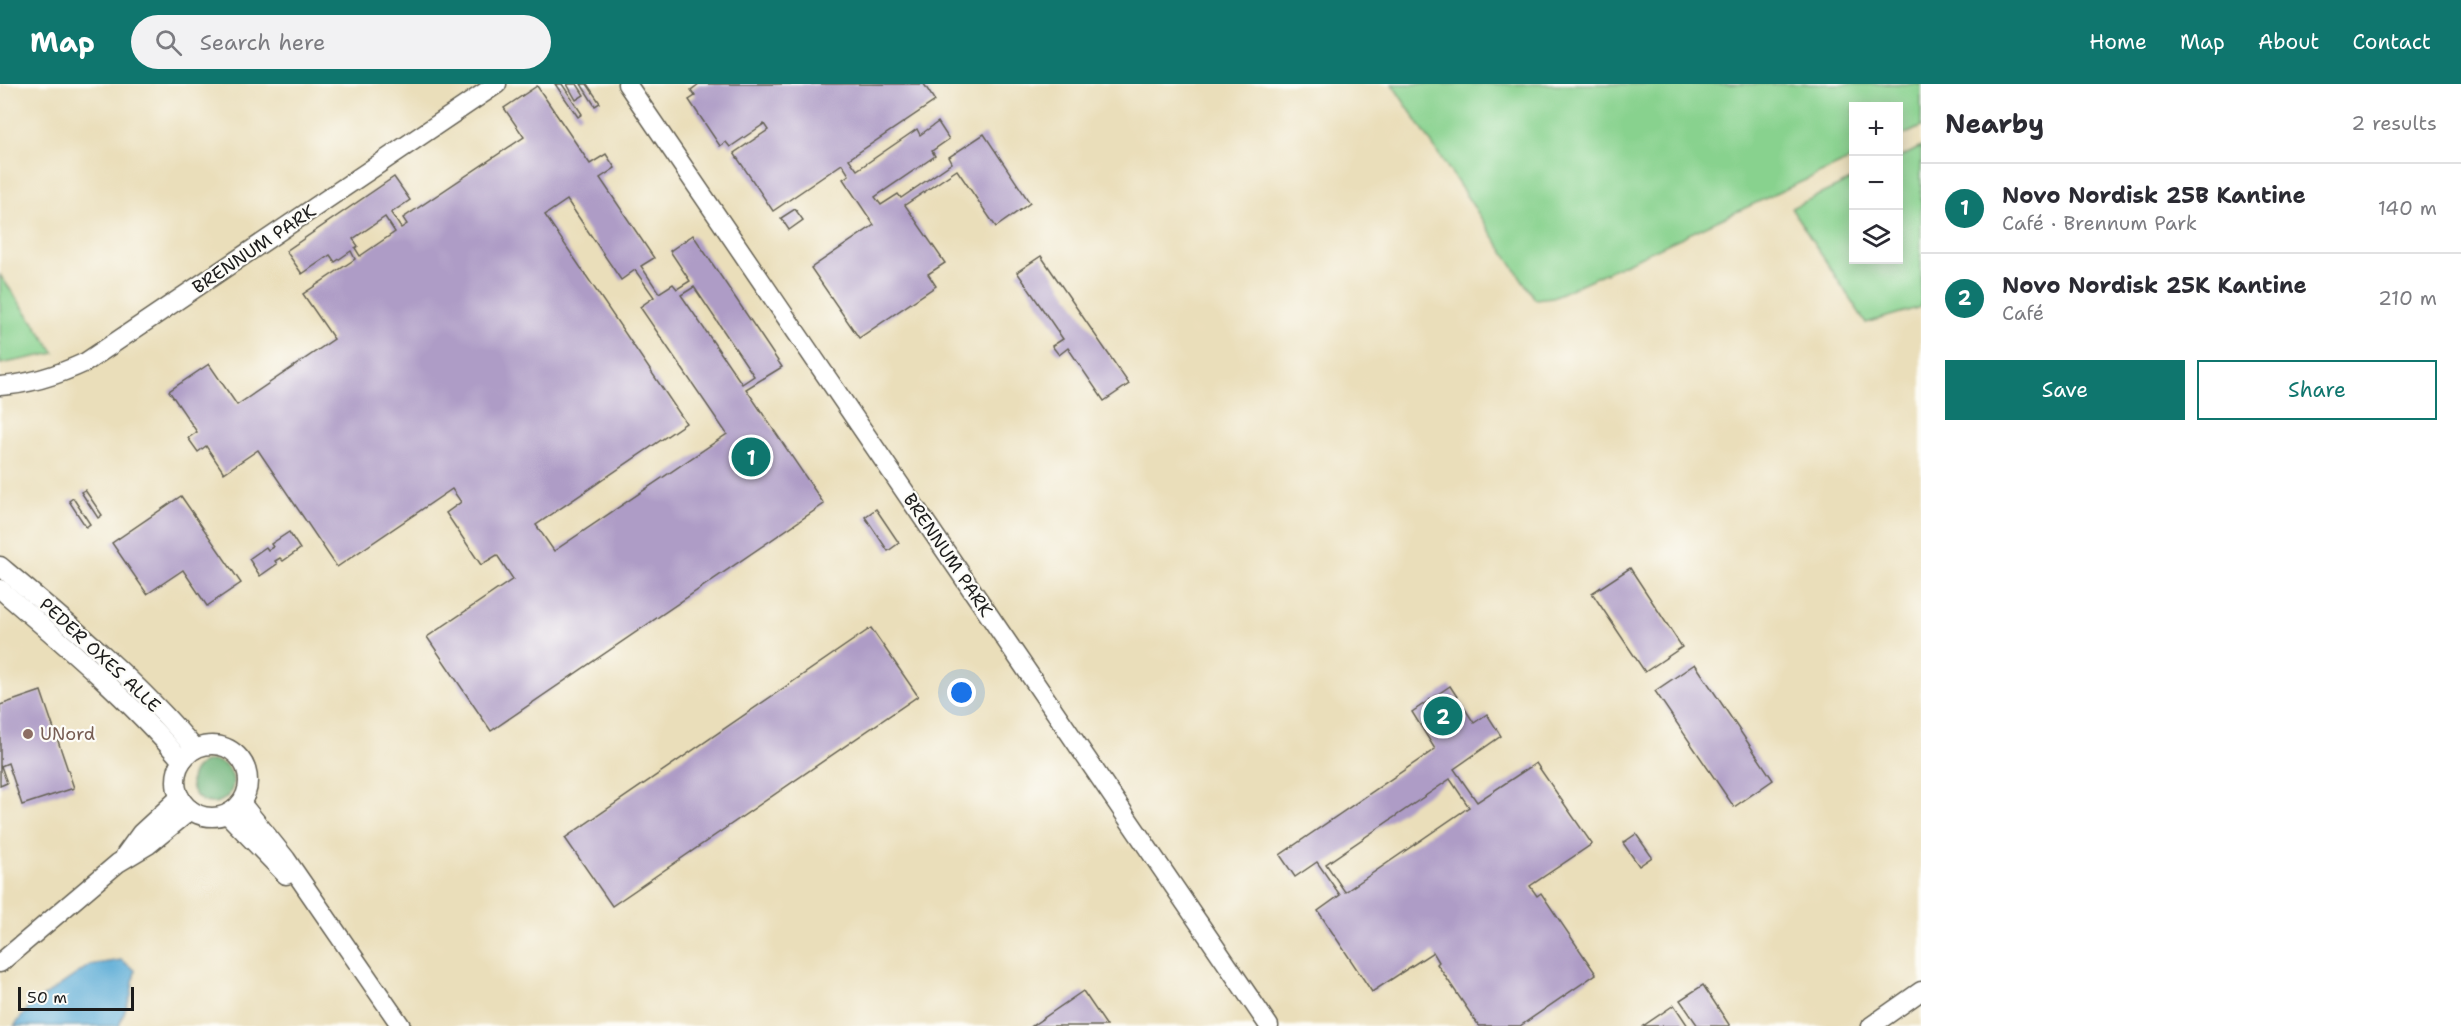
<!DOCTYPE html>
<html lang="en">
<head>
<meta charset="utf-8">
<style>
  body { margin:0; font-family:"Shantell Sans",sans-serif; background:#f2f2f3; color:#2b2b33 }
  .controls { position:absolute; right:18px; top:18px; display:grid; overflow:hidden; border-radius:0px; box-shadow:0 3px 15px #0003 }
  .controls button { width:54px; height:54px; display:grid; place-items:center; padding:0; border:0; border-bottom:2px solid #e1e1e2; background:#fff; color:#2b2b33; font:30px sans-serif }
  .scale { position:absolute; left:18px; bottom:15px; width:116px; box-sizing:border-box; padding-left:6px; border:3px solid #1c1c1c; border-top:0; font-size:16px; line-height:21px; white-space:nowrap; color:#1c1c1c; -webkit-text-stroke:4px #fdfcf7; paint-order:stroke }
  .you { position:absolute; left:962px; top:609px; width:21px; height:21px; margin:-15px; border:4px solid #fff; border-radius:50%; background:#1a73e8; box-shadow:0 0 0 9px #1a73e833 }
  .badge { display:grid; place-items:center; width:39px; height:39px; border-radius:50%; background:#0f766e; color:#fff; font-size:20px; font-weight:700 }
  .pin { position:absolute; translate:-50% -50%; border:3px solid #fff; box-shadow:0 2px 6px #0006 }
  .list { margin:0; padding:0; list-style:none }
  h2 { display:flex; justify-content:space-between; align-items:center; height:78px; margin:0; padding:0 24px; font-size:26px }
  h2 small { font-size:20px; font-weight:400; color:#7c7c81 }
  .list li { display:grid; grid-template-columns:39px 1fr auto; gap:18px; align-items:center; box-sizing:border-box; height:90px; padding:0 24px; border-top:2px solid #e1e1e2 }
  .list b { display:block; font-size:22px; white-space:nowrap }
  .list p { margin:0; font-size:20px; white-space:nowrap; color:#7c7c81 }
  .list em { font-size:20px; font-style:normal; color:#7c7c81 }
  .actions { display:flex; gap:12px; padding:18px 24px }
  .actions a { flex:1; padding:14px 0; border:2px solid #0f766e; border-radius:0px; text-align:center; font-size:21px; color:#0f766e }
  .actions .main { background:#0f766e; color:#fff }
  .icon { flex:none; width:33px; height:33px; fill:none; stroke:currentColor; stroke-width:2; stroke-linecap:round; stroke-linejoin:round }
  .map { position:relative; flex:none; width:1921px; height:942px; overflow:hidden }
  header { display:flex; align-items:center; gap:36px; box-sizing:border-box; height:84px; padding:0 30px; background:#0f766e; color:#fff }
  header strong { font-size:28px }
  nav { display:flex; gap:33px; margin-inline-start:auto; font-size:21px }
  .search { width:420px; height:54px; background:#f2f2f3; display:flex; align-items:center; gap:15px; box-sizing:border-box; padding:0 21px; border-radius:33px; color:#7c7c81; font-size:22px }
  main { display:flex }
  aside { flex:1; background:#fff }
  .map>svg:first-child { display:block }
  .green { fill:#88d28e; stroke:#527755; stroke-width:1.5 }
  .forest { fill:#6eb479; stroke:#45684a; stroke-width:1.5 }
  .water { fill:#5bacd6; stroke:#3c6479; stroke-width:1.5 }
  .building { fill:#ae9cc6; fill-rule:evenodd }
  .lines { fill:none; stroke-linecap:round; stroke-linejoin:round }
  .minor-casing { stroke:#646053; stroke-width:21 }
  .minor { stroke:#fff; stroke-width:18 }
  .education-dot { fill:#8d6e63; stroke:#fdfcf7; stroke-width:2 }
  .labels { text-anchor:middle; stroke-width:4.5; stroke-linejoin:round; paint-order:stroke }
  .street-label { font-size:18px; fill:#1c1c1c; stroke:#fdfcf7 }
  .education-label { font-size:18px; fill:#785e54; stroke:#fdfcf7; text-anchor:start }
</style>
</head>
<body>
<header>
<strong>Map</strong>
<div class="search"><svg class="icon" aria-label="search" viewBox="0 0 24 24"><circle cx="10" cy="10" r="6"/><path d="M15 15l6 6"/></svg>Search here</div>
<nav><a>Home</a><a>Map</a><a>About</a><a>Contact</a></nav>
</header>
<main>
<div class="map">
<svg width="1921" height="942" viewBox="0 0 1921 942">
  <rect width="100%" height="100%" fill="#fdfcf7"/>
  <filter id="ink" filterUnits="userSpaceOnUse"><feTurbulence type="fractalNoise" baseFrequency=".0167" numOctaves="2"/><feDisplacementMap in="SourceGraphic" scale="12" xChannelSelector="R" yChannelSelector="G"/><feConvolveMatrix kernelMatrix="1 2 1 2 8 2 1 2 1" color-interpolation-filters="sRGB"/></filter>
  <filter id="wash" filterUnits="userSpaceOnUse"><feTurbulence type="fractalNoise" baseFrequency=".008" numOctaves="4" result="noise"/><feDisplacementMap in="SourceGraphic" scale="24" xChannelSelector="R" yChannelSelector="G"/><feGaussianBlur stdDeviation="1.35" result="paint"/><feColorMatrix in="noise" values="0 0 0 0 0 0 0 0 0 0 0 0 0 0 0 0 0 1.4 0 .05"/><feComposite in="paint" operator="in"/></filter>
  <g filter="url(#wash)">
    <rect width="100%" height="100%" fill="#eadeba"/>
    <g class="green">
      <polygon points="1392,0 1921,0 1921,43 1899,53 1898,22 1854,22 1853,74 1553,213 1535,215"/>
      <polygon points="1921,63 1921,223 1866,239 1791,124 1853,95 1854,176 1898,176 1899,74"/>
      <polygon points="0,191 55,269 0,280"/>
    </g>
    <circle class="forest" cx="212" cy="698" r="21"/>
    <polygon class="water" points="121,876 135,886 131,911 119,942 14,942 30,922 90,881"/>
    <g id="blocks">
      <g class="building">
        <polygon points="555,0 562,0 582,30 578,33"/>
        <polygon points="567,0 577,0 584,11 576,16"/>
        <polygon points="581,0 587,0 600,19 595,22"/>
        <polygon points="699,0 924,0 935,17 849,75 857,86 917,45 920,51 938,38 949,55 932,67 935,72 875,113 881,121 898,110 901,114 952,79 949,73 984,50 1030,119 996,143 957,86 905,121 945,179 928,190 936,202 859,254 811,184 874,141 843,95 849,91 842,80 773,127 734,69 768,46 764,40 730,63 726,58 720,62 689,16 695,12 691,6"/>
        <path d="M537 2 590 80 606 70 615 84 600 94 654 174 641 182 659 209 673 200 677 205 690 197 670 167 693 151 782 283 746 305 824 420 491 647 427 553 513 495 497 471 481 481 446 429 461 418 452 405 337 483 258 366 224 389 206 362 198 368 188 354 197 348 169 307 209 280 237 321 334 255 303 210 355 175 351 167 335 178 330 171 302 190 286 167 394 93 410 116 391 129 401 144 407 140 403 134 524 53 504 24ZM567 116 621 196 635 186 654 213 640 223 727 350 554 467 536 441 686 339 545 131ZM385 133 395 148 360 172 355 164 358 162 353 155ZM694 203 754 292 742 300 681 211Z"/>
        <polygon points="795,125 803,136 789,146 781,134"/>
        <polygon points="1041,172 1129,300 1104,317 1068,264 1059,271 1052,262 1063,255 1017,188"/>
        <polygon points="85,406 102,431 98,434 81,408"/>
        <polygon points="181,412 241,499 207,522 183,486 147,510 112,459"/>
        <polygon points="73,414 90,440 86,443 69,417"/>
        <polygon points="876,425 899,459 888,467 865,433"/>
        <polygon points="289,448 300,465 283,477 280,474 275,477 277,480 260,492 249,475 266,463 268,466 273,463 271,460"/>
        <polygon points="1630,484 1682,563 1645,588 1592,509"/>
        <polygon points="871,544 918,612 612,822 565,754"/>
        <polygon points="1695,580 1773,696 1734,723 1655,607"/>
        <path d="M1450 602 1474 639 1487 630 1501 652 1454 685 1477 718 1536 679 1592 760 1530 802 1537 812 1541 809 1596 890 1520 942H1479L1437 880 1439 878 1433 868 1372 908 1318 827 1340 811 1317 778 1295 793 1280 771 1435 665 1412 628ZM1450 695 1469 723 1345 808 1326 780Z"/>
        <polygon points="41,607 74,704 22,721 8,679 1,682 7,699 0,702 0,621"/>
        <polygon points="1636,750 1652,773 1639,782 1623,759"/>
        <polygon points="1703,901 1730,942 1698,942 1680,916"/>
        <polygon points="1083,907 1107,942 1032,942"/>
        <polygon points="1674,921 1688,942 1643,942"/>
      </g>
    </g>
  </g>
  <g filter="url(#ink)">
    <use href="#blocks" fill-opacity="0" stroke="#646053" stroke-width="1.5"/>
    <g class="lines">
      <g class="minor-casing">
        <g id="minor">
          <polyline points="627,0 1269,942"/>
          <path d="M0 302C31 300 58 291 86 278L497 0"/>
          <path d="M0 482C68 539 138 597 195 665"/>
          <path d="M0 505C63 559 128 614 182 677"/>
          <circle cx="212" cy="697" r="36"/>
          <polyline points="241,719 286,775 401,942"/>
          <polyline points="227,730 286,791"/>
          <polyline points="125,771 141,749 180,713"/>
          <polyline points="0,879 118,779 148,761 191,726"/>
          <polyline points="1871,942 1921,907"/>
        </g>
      </g>
      <use href="#minor" class="minor"/>
    </g>
  </g>
  <circle class="education-dot" cx="28" cy="650" r="6"/>
  <g class="labels">
    <g class="street-label">
      <text transform="translate(254 165) rotate(-34)" y="6">BRENNUM PARK</text>
      <text transform="translate(948 471) rotate(56)" y="6">BRENNUM PARK</text>
      <text transform="translate(100 571) rotate(43)" y="6">PEDER OXES ALLE</text>
    </g>
    <g class="education-label">
      <text x="40" y="656">UNord</text>
    </g>
  </g>
</svg>
<div class="controls">
<button>+</button>
<button>−</button>
<button><svg class="icon" aria-label="layers" viewBox="0 0 24 24"><path d="M12 4l9 5-9 5-9-5zM3 14l9 5 9-5"/></svg></button>
</div>
<div class="scale">50 m</div>
<div class="you"></div>
<div class="pin badge" style="left:751px;top:373px">1</div>
<div class="pin badge" style="left:1443px;top:632px">2</div>
</div>
<aside>
<h2>Nearby<small>2 results</small></h2>
<ul class="list">
<li><span class="badge">1</span><div><b>Novo Nordisk 25B Kantine</b><p>Café · Brennum Park</p></div><em>140 m</em></li>
<li><span class="badge">2</span><div><b>Novo Nordisk 25K Kantine</b><p>Café</p></div><em>210 m</em></li>
</ul>
<div class="actions"><a class="main">Save</a><a>Share</a></div>
</aside>
</main>
</body>
</html>
